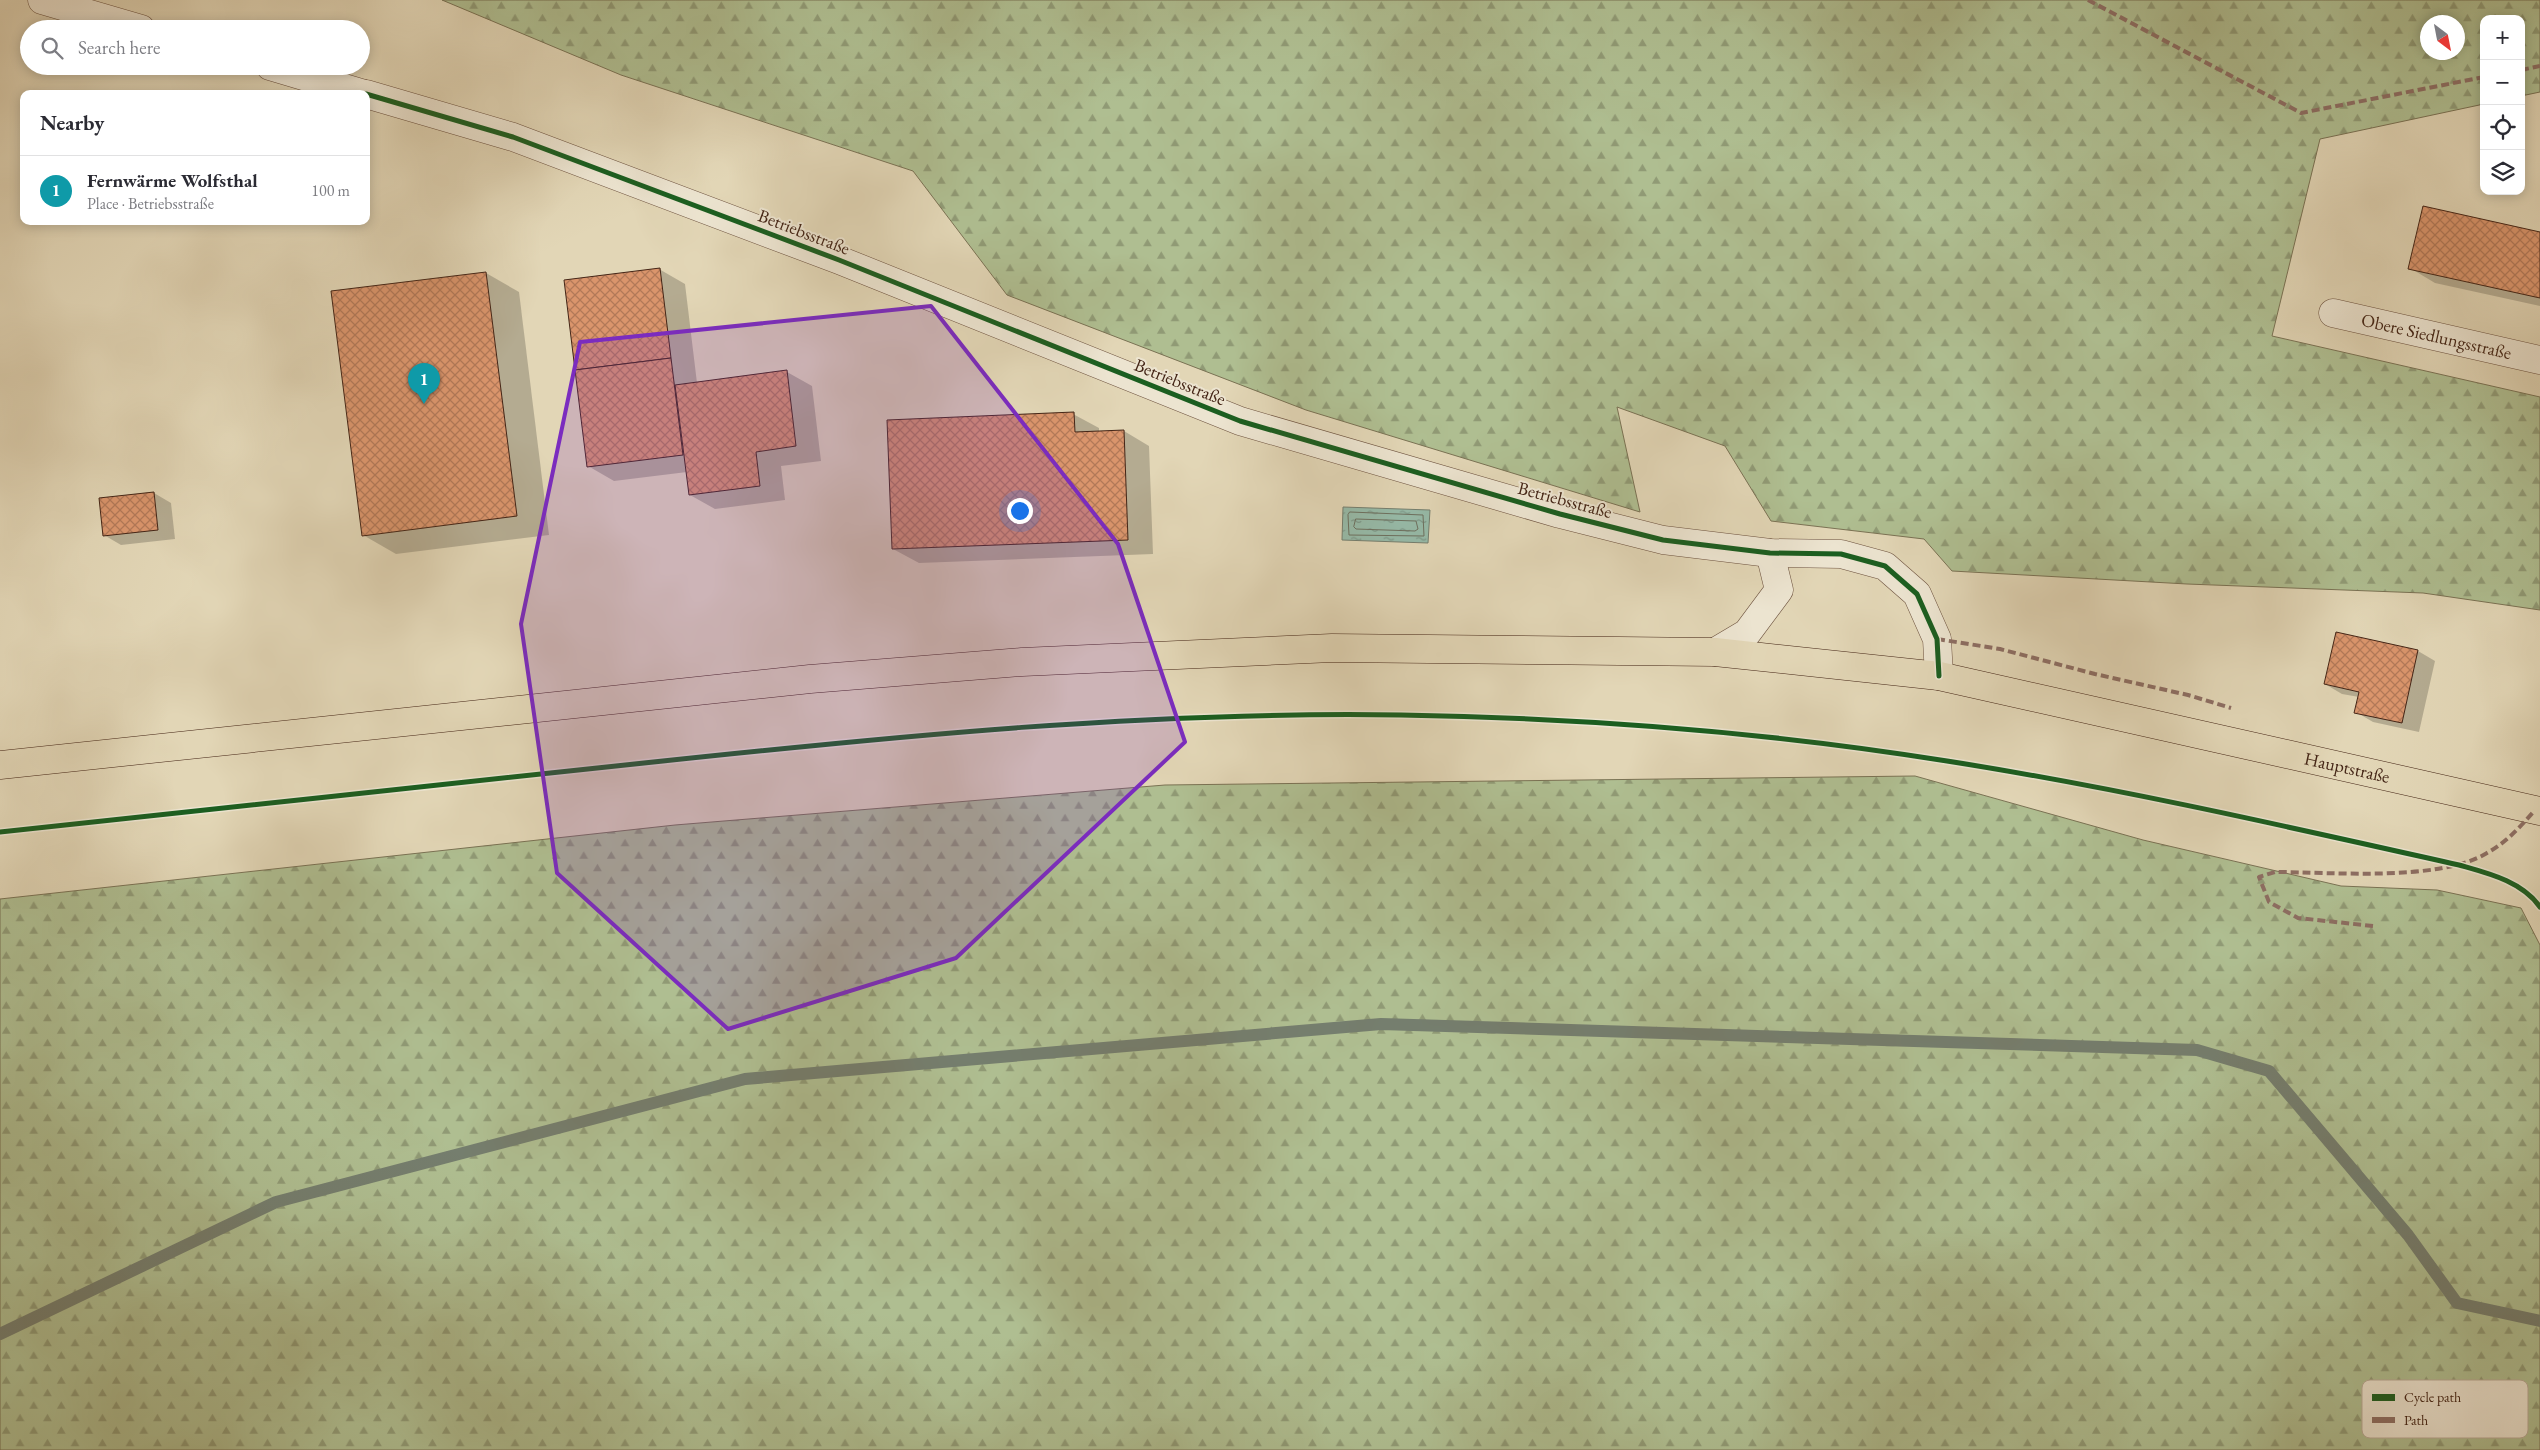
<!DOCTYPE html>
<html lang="en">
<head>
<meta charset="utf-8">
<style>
  body { margin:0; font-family:"EB Garamond",serif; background:#f2f2f3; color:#2b2b33 }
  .controls { position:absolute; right:15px; top:15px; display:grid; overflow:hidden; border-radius:10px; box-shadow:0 2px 12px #0003 }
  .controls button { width:45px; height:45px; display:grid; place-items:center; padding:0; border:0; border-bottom:1px solid #e1e1e2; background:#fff; color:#2b2b33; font:25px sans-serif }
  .compass { position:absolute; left:2420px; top:15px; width:45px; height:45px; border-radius:50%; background:#fff; box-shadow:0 2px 12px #0003; rotate:148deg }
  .you { position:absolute; left:1019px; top:510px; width:18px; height:18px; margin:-12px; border:4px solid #fff; border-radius:50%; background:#1a73e8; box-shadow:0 0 0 8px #1a73e833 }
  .badge { display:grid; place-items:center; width:32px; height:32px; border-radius:50%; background:#b45309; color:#fff; font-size:16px; font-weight:700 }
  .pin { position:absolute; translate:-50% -41px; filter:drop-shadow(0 1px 2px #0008) }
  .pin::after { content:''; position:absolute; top:26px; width:18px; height:15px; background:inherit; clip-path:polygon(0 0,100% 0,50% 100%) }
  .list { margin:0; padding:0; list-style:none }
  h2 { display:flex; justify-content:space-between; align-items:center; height:65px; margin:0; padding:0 20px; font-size:21px }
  h2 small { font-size:16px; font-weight:400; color:#7c7c81 }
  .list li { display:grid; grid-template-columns:32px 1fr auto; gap:15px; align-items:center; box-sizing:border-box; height:70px; padding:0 20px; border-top:1px solid #e1e1e2 }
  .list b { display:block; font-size:19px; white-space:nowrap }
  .list p { margin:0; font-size:16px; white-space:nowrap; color:#7c7c81 }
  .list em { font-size:16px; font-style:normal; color:#7c7c81 }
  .icon { flex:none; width:28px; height:28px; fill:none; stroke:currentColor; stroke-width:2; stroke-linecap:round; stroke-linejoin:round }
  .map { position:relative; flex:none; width:2540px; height:1450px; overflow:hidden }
  .search { position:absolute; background:#fff; box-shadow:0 2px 12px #0003; left:20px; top:20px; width:350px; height:55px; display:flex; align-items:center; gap:12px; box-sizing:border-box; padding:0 18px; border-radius:28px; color:#7c7c81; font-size:19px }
  .panel { position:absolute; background:#fff; box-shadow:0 2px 12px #0003; left:20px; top:90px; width:350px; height:135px; border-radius:10px }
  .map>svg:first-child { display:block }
  .forest { fill:url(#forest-firs); stroke:#7a7254; fill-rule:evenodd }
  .water { fill:url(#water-ripples); stroke:#757e6e }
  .shadow { fill:#0003 }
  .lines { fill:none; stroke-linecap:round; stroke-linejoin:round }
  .shore { stroke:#6d705f; stroke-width:1 }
  .stream { stroke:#757e6e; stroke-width:12 }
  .building { fill:url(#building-cross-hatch); stroke:#442516 }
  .street-casing { stroke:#6c513e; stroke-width:29 }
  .primary-casing { stroke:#442516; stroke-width:29 }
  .street { stroke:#ece4d0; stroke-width:28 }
  .primary { stroke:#e2d6b6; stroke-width:28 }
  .quiet { stroke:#8d6e63; stroke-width:4; stroke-dasharray:8 4; stroke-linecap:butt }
  .cycleway-casing { stroke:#ece4d0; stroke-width:8 }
  .cycleway { stroke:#1b5e20; stroke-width:5 }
  .marked { fill:#7b2cbf; fill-opacity:0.2; stroke:#7b2cbf; stroke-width:4; stroke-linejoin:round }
  .labels { text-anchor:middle; stroke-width:4; stroke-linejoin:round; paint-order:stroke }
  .street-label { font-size:18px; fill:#442516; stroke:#ece4d0 }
  .key { fill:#ece4d0; stroke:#baab98; stroke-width:1 }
  .key-label { font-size:14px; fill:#442516 }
</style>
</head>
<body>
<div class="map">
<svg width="2540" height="1450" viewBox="0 0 2540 1450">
  <defs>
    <pattern id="forest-firs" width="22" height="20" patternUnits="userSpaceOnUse" patternTransform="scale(1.25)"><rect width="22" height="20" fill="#afbe91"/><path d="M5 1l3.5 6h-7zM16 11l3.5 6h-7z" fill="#909a75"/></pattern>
    <pattern id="water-ripples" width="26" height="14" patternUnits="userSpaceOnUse" patternTransform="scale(1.25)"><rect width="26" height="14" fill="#96baa8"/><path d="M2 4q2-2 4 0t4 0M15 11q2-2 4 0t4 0" fill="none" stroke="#7c9788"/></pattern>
    <pattern id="building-cross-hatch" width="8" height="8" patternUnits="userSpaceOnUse" patternTransform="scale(1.25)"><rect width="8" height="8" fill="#da956c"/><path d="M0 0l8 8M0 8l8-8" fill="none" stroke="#b27958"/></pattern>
  </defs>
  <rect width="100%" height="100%" fill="#e2d6b6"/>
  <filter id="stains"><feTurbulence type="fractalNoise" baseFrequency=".004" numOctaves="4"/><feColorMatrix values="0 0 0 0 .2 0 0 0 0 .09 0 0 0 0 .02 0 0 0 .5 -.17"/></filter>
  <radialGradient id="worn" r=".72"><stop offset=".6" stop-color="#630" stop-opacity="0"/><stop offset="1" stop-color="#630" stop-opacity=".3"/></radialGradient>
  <g class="forest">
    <path d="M442 0H2540V92L2521 96V19H2484V104L2320 139 2272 336 2540 397V610L2423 593 2187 584 1952 571 1924 539 1771 521 1725 446 1617 407 1640 512 1306 410 1007 295 913 171 621 75ZM2428 22H2458V52H2428Z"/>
    <polygon points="1915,776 2143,840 2341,886 2437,890 2521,908 2540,945 2540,1450 0,1450 0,899 675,825 1165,785"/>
  </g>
  <polygon class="water" points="1343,507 1430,510 1428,543 1342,540"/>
  <g class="shadow">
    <polygon points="2540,233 2540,306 2435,283 2410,268"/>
    <polygon points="659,269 685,284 697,383 787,372 812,386 821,461 781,466 785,500 715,509 690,495 687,472 614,481 588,466"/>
    <polygon points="486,273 519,292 549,535 396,554 363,535"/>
    <polygon points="1073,414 1099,428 1099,432 1124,431 1149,446 1153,554 919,563 893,549"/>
    <polygon points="154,493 171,503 175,539 121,545 104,535"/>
    <polygon points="2337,633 2418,651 2435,661 2419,732 2373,722 2356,712 2359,697 2342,694 2325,684"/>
  </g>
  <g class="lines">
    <g class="shore">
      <polygon points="1350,512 1423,515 1424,536 1349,535 1348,515"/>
      <polygon points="1356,519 1416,521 1418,529 1415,531 1356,529 1354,527"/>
    </g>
    <polyline class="stream" points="0,1334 276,1202 745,1079 1381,1024 2197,1050 2269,1071 2408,1235 2457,1303 2540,1321"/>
  </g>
  <g class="building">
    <polygon points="2423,206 2540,232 2540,298 2408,269"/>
    <polygon points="660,268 671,358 575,370 564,280"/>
    <polygon points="486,272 517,516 362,536 331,291"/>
    <polygon points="671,358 683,455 587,467 575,370"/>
    <polygon points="787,370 796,446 756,452 760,486 689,495 675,385"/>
    <polygon points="1074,412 1075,432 1124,430 1128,540 892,549 887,420"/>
    <polygon points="154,492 158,530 103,536 99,498"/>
    <polygon points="2336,632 2418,650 2402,723 2354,713 2359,692 2324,684"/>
  </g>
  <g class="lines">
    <g class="street-casing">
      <g id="street">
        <polyline points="42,0 141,29"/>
        <polyline points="270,66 364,94"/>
        <polyline points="366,94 513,137 839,260 1240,421 1560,514 1663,540 1770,553 1841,554 1885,566 1917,594 1937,639 1939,676"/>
        <path id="s1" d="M2333 313 2540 360"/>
        <polyline points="1715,652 1747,633 1779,590 1770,553"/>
      </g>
    </g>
    <g class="primary-casing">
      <g id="primary">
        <path id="s2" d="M0 765 810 679 1022 662 1332 648 1715 652 1939 676 2540 811"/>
      </g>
    </g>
    <use href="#street" class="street"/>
    <use href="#primary" class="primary"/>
    <g class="quiet">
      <polyline points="2088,0 2301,113 2484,77"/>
      <polyline points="2521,70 2540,66"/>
      <polyline points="1937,639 2000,649 2095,674 2188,695 2231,708"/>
      <path d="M2373 926 2298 918 2269 902 2259 877 2275 872C2332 872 2439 882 2487 853 2507 842 2520 827 2535 810"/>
    </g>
    <g class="cycleway-casing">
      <g id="cycleway">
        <polyline points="366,94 513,137 839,260 1240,421 1560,514 1663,540 1770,553 1841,554 1885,566 1917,594 1937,639 1939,676"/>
        <path d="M0 832C215 809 429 786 644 763 896 736 1147 711 1401 715 1583 718 1767 732 1947 761 2119 788 2289 827 2459 865 2487 873 2522 881 2540 907"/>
      </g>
    </g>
    <use href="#cycleway" class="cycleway"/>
  </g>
  <path class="marked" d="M931 306 1118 544 1185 742 956 958 728 1029 557 873 521 624 580 342Z"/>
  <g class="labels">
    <g class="street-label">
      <text transform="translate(804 232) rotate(21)" y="6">Betriebsstraße</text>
      <text dy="6" stroke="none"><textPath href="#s1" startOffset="106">Obere Siedlungsstraße</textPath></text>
      <text transform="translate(1180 382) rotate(22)" y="6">Betriebsstraße</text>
      <text transform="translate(1565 500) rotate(15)" y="6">Betriebsstraße</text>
      <text dy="6" stroke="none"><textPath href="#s2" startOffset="2364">Hauptstraße</textPath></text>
    </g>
  </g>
  <rect x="2362" y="1380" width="166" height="58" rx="8" class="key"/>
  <rect x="2372" y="1394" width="23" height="7" fill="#1b5e20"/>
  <rect x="2372" y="1417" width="23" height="6" fill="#8d6e63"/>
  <g class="key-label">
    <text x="2404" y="1402">Cycle path</text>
    <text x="2404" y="1425">Path</text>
  </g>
  <rect width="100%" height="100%" filter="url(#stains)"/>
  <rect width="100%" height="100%" fill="url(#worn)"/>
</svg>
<div class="controls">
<button>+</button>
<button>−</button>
<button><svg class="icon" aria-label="locate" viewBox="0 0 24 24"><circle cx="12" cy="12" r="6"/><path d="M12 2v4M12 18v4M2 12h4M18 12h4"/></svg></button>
<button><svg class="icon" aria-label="layers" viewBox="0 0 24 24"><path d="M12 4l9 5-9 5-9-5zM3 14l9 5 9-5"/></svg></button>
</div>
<svg class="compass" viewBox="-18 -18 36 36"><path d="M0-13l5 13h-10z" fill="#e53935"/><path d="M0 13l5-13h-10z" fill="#7c7c81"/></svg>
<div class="you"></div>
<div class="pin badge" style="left:424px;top:404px;background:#0f9aa8">1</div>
<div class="search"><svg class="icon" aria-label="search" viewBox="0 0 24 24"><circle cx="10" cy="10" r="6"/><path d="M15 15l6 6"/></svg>Search here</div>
<section class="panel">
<h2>Nearby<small></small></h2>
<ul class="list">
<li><span class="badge" style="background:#0f9aa8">1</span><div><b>Fernwärme Wolfsthal</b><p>Place · Betriebsstraße</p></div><em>100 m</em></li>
</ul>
</section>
</div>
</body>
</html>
